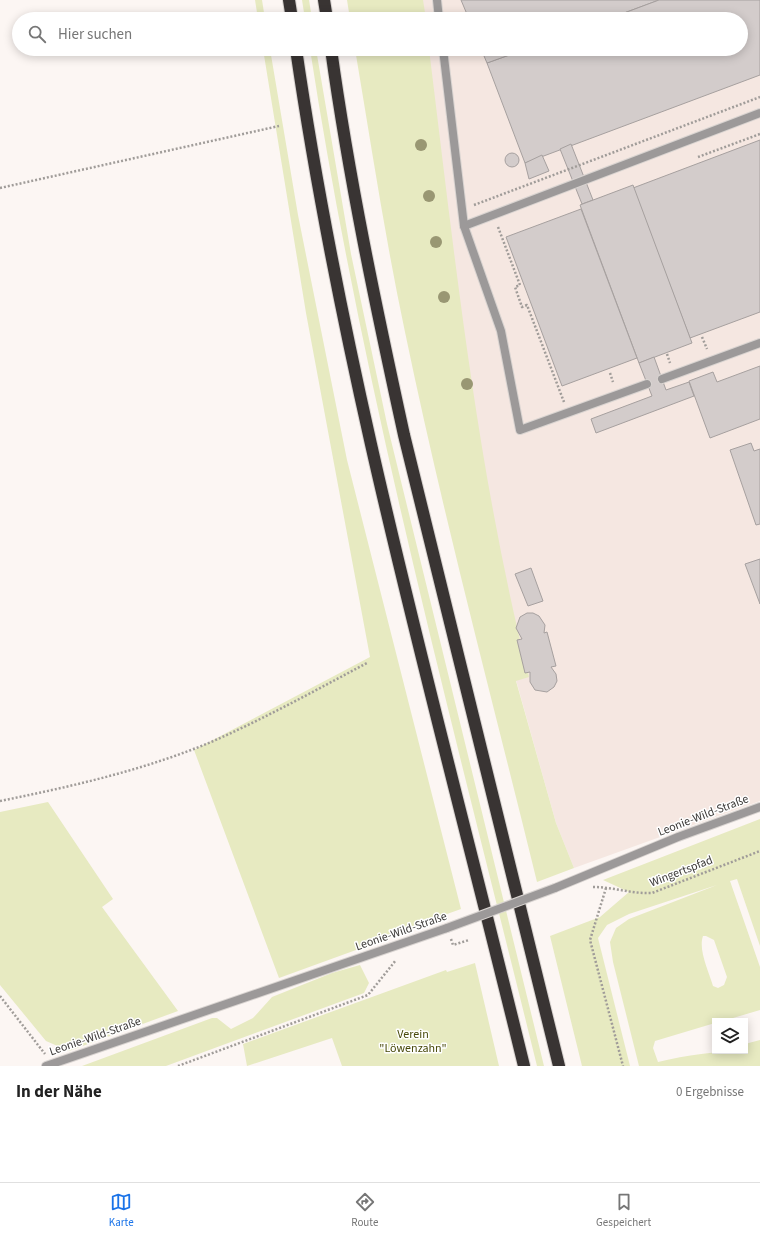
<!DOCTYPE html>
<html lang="de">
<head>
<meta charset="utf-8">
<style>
  body { margin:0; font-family:"Source Sans 3",sans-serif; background:#f6f6f6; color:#222 }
  .controls { position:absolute; right:12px; bottom:12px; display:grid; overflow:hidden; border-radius:0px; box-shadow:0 2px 10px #0003 }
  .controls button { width:36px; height:36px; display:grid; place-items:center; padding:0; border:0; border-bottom:1px solid #e0e0e0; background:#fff; color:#222; font:20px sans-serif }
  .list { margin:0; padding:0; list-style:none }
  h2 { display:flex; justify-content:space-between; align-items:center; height:52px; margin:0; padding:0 16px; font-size:17px }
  h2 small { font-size:13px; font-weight:400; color:#767676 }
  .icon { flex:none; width:22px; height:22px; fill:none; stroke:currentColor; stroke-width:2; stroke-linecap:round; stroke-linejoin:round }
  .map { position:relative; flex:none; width:760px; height:1066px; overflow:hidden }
  .search { position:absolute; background:#fff; box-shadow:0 2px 10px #0003; left:12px; right:12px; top:12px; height:44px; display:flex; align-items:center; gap:10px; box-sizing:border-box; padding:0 14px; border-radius:22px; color:#767676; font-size:15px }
  .sheet { height:116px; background:#fff }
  nav { display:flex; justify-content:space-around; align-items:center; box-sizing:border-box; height:56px; border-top:1px solid #e0e0e0; background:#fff; font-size:11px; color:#767676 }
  nav a { display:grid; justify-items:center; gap:2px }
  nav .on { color:#1a73e8 }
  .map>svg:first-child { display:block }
  .built { fill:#f5e7e1 }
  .green { fill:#e7eac1; fill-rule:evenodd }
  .building { fill:#d3cccb; stroke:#a6a09f }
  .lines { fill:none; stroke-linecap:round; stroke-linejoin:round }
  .service-casing { stroke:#d9d4d1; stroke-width:10 }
  .minor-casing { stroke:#d9d4d1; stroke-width:10 }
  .motorway-casing { stroke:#d9d4d1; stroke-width:14 }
  .path { stroke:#a09c99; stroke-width:2.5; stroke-dasharray:2 2; stroke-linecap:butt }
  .service { stroke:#9c9999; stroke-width:8 }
  .minor { stroke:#9c9999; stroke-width:8 }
  .motorway { stroke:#393433; stroke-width:12 }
  .minor-bridge-casing { stroke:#d9d4d1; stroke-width:10; stroke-linecap:butt }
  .minor-bridge { stroke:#9c9999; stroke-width:8 }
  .tree { fill:#999773 }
  .labels { text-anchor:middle; stroke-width:3; stroke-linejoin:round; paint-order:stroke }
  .street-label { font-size:12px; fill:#3c3a38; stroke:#fff }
  .park-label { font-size:12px; fill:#48490a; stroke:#fff }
</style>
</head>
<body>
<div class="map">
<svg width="760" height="1066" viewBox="0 0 760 1066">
  <rect width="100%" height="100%" fill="#fcf6f3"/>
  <polygon class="built" points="366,0 760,0 760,801 574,868 556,823 516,680 375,49 741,49 741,19 369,19"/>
  <g class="green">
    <polygon points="255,0 262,0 265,19 258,19"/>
    <polygon points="302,0 309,0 312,19 305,19"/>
    <polygon points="347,0 423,0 426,19 350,19"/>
    <polygon points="263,49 270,49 298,215 347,460 461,909 433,919 433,922 279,978 194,750 370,657 306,313"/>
    <path d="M310 49H316L351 254 387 424 544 1066H537C454 729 363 393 310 49Z"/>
    <path d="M355 49H429C455 259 477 471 529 677L516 681 556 823 574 868 537 882C492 698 443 516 405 332 385 238 371 143 355 49Z"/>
    <polygon points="48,802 113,899 102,907 178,1011 69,1051 46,1041 0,985 0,812"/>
    <path d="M760 819V946L737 879 730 881 760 967V1010L723 1021H715V1023L655 1041 653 1048 658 1062C688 1055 714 1051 745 1051V1044L760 1040V1066H639L613 962 610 942 616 928 629 919 717 885 629 914 607 925 598 938 630 1066H582L550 936 600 917 629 892 603 880ZM703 936H706L714 940 727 977 724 985 718 988 713 986C709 972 698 950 703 936Z"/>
    <polygon points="475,963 499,1066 342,1066 332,1038 247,1066 243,1044 446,970 447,972"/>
    <polygon points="360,965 369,983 364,993 166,1066 82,1066 212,1018 217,1018 231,1029 253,1018 272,997 332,973"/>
  </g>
  <g class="building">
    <polygon points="461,0 659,0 608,19 469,19"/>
    <polygon points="659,0 760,0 760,75 525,163 487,63 526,49 741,49 741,19 608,19"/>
    <polygon points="481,49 526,49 487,63"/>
    <polygon points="760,140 760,312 690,338 633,188"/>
    <polygon points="571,144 593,200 582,204 560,149"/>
    <circle cx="512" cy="160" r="7"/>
    <polygon points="542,155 549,171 529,179 525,163"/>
    <polygon points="633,185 692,343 639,363 580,205"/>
    <polygon points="581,209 637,358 562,386 506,237"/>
    <polygon points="654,357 666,390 689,382 694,396 596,433 591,419 652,396 639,363"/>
    <polygon points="760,366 760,419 710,438 689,381 713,372 717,382"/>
    <polygon points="751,443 754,451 760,449 760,524 756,525 730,450"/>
    <polygon points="760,559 760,604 745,564"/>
    <polygon points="531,568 543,601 528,606 515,574"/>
    <polygon points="527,613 533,613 539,616 545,625 544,633 547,632 556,666 551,667 556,674 557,681 554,687 547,692 535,690 530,682 530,672 525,673 517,640 522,639 516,628 520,617"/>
  </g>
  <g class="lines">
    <g class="service-casing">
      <g id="service">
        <polyline points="437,0 439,19"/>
        <polyline points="443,49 464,226 760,113"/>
        <polyline points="464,226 501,331 520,430 647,384"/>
        <polyline points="662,379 760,343"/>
      </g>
    </g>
    <g class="minor-casing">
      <g id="minor">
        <polyline points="555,888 678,837 760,807"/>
        <polyline points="46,1066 447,928"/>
      </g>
    </g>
    <g class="motorway-casing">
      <g id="motorway">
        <polyline points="289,0 292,19"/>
        <polyline points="324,0 327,19"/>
        <path d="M296 49C346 393 442 729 524 1066"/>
        <path d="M331 49C349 179 376 307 404 435L559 1066"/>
      </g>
    </g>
    <g class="path">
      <polyline points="698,157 760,134"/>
      <polyline points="0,188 279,126"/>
      <polyline points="474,205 760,97"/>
      <polyline points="498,227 520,285 515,287 522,307 527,305 564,402"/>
      <polyline points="702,337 707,349"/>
      <polyline points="667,354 670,363"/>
      <polyline points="610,373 613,382"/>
      <path d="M0 801C74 786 149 769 218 739 269 716 318 689 367 663"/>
      <path d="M593 887C613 887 632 894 652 893L760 851"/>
      <polyline points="606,888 590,940 623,1066"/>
      <polyline points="451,939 453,945 469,940"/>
      <polyline points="0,996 45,1054"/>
      <polyline points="178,1066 368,995 396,960"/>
    </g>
    <use href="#service" class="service"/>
    <use href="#minor" class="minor"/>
    <use href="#motorway" class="motorway"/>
    <g class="minor-bridge-casing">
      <polyline id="minor-bridge" points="447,928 555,888"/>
    </g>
    <use href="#minor-bridge" class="minor-bridge"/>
  </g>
  <g class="tree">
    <circle cx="421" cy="145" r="6"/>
    <circle cx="429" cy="196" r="6"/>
    <circle cx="436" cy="242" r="6"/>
    <circle cx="444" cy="297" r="6"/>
    <circle cx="467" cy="384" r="6"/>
  </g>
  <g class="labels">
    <g class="street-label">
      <text transform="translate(703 815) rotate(-21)" y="4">Leonie-Wild-Straße</text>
      <text transform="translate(681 871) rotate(-21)" y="4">Wingertspfad</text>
      <text transform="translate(401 931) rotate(-19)" y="4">Leonie-Wild-Straße</text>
      <text transform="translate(95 1036) rotate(-19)" y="4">Leonie-Wild-Straße</text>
    </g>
    <g class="park-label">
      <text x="413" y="1038">Verein<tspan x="413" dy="14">"Löwenzahn"</tspan></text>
    </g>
  </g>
</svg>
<div class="controls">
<button><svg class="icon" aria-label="layers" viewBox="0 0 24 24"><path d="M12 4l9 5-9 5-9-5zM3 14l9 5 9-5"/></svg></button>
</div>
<div class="search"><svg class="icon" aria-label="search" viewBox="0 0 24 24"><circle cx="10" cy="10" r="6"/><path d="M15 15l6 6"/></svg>Hier suchen</div>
</div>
<section class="sheet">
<h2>In der Nähe<small>0 Ergebnisse</small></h2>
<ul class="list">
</ul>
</section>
<nav>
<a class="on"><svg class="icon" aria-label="map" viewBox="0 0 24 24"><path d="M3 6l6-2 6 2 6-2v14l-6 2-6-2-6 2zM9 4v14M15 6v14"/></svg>Karte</a>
<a><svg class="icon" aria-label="directions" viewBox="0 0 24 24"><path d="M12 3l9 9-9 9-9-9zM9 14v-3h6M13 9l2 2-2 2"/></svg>Route</a>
<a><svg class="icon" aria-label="saved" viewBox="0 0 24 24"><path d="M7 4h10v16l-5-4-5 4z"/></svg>Gespeichert</a>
</nav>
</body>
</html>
